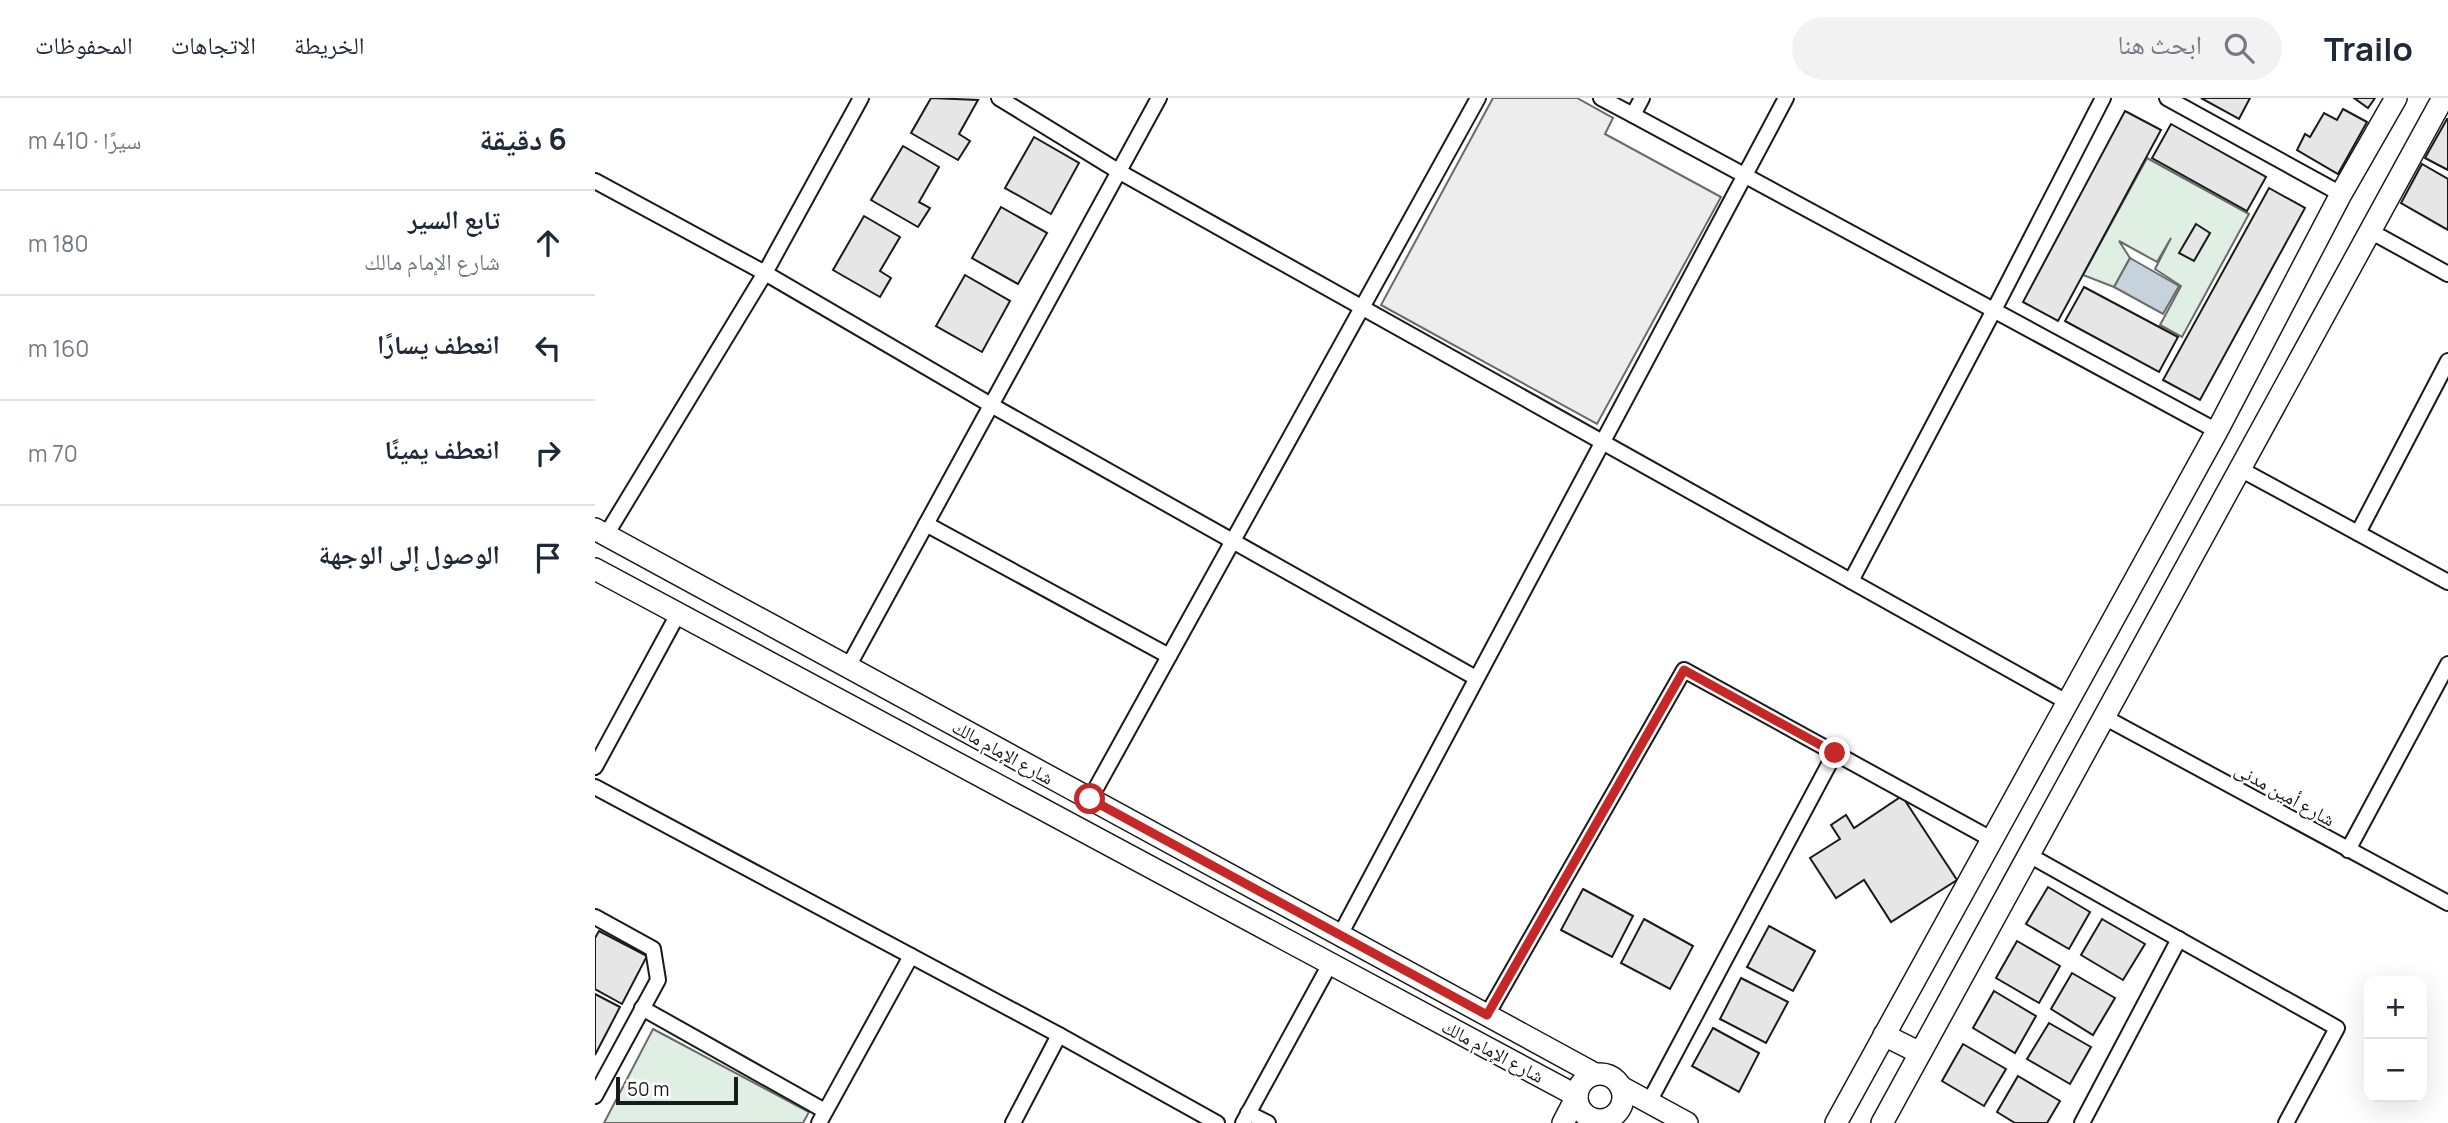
<!DOCTYPE html>
<html lang="ar">
<head>
<meta charset="utf-8">
<style>
  body { margin:0; font-family:Manrope,"Noto Naskh Arabic",sans-serif; background:#f2f2f3; color:#1f2937; direction:rtl }
  .controls { position:absolute; right:21px; bottom:21px; display:grid; overflow:hidden; border-radius:14px; box-shadow:0 7px 28px #0002 }
  .controls button { width:63px; height:63px; display:grid; place-items:center; padding:0; border:0; border-bottom:2px solid #e0e1e3; background:#fff; color:#1f2937; font:35px sans-serif }
  .scale { position:absolute; left:21px; bottom:18px; width:122px; box-sizing:border-box; padding-left:7px; border:4px solid #1a1a1a; border-top:0; font-size:19px; line-height:24px; white-space:nowrap; color:#1a1a1a; -webkit-text-stroke:5px #fff; paint-order:stroke }
  .stop { position:absolute; width:21px; height:21px; margin:-16px; border:5px solid #c62828; border-radius:50%; background:#fff }
  .stop.end { background:#c62828; border-color:#fff; box-shadow:0 2px 7px #0008 }
  .list { margin:0; padding:0; list-style:none }
  h2 { display:flex; justify-content:space-between; align-items:center; height:91px; margin:0; padding:0 28px; font-size:30px }
  h2 small { font-size:23px; font-weight:400; color:#747a83 }
  .list li { display:grid; grid-template-columns:46px 1fr auto; gap:21px; align-items:center; box-sizing:border-box; height:105px; padding:0 28px; border-top:2px solid #e0e1e3 }
  .list b { display:block; font-size:26px; white-space:nowrap }
  .list p { margin:0; font-size:23px; white-space:nowrap; color:#747a83 }
  .list em { font-size:23px; font-style:normal; color:#747a83 }
  .icon { flex:none; width:38px; height:38px; fill:none; stroke:currentColor; stroke-width:2; stroke-linecap:round; stroke-linejoin:round }
  .map { position:relative; flex:none; width:1853px; height:1025px; overflow:hidden; direction:ltr }
  header { display:flex; align-items:center; gap:42px; box-sizing:border-box; height:98px; padding:0 35px; background:#fff; border-bottom:2px solid #e0e1e3 }
  header strong { font-size:33px }
  nav { display:flex; gap:38px; margin-inline-start:auto; font-size:24px }
  .search { width:490px; height:63px; background:#f2f2f3; display:flex; align-items:center; gap:18px; box-sizing:border-box; padding:0 24px; border-radius:38px; color:#747a83; font-size:26px }
  main { display:flex }
  aside { flex:1; background:#fff }
  .map>svg:first-child { display:block }
  .green { fill:#e0efe3; stroke:#6a6a6a; stroke-width:2 }
  .parking { fill:#ededed; stroke:#6a6a6a; stroke-width:2 }
  .water { fill:#c6d2dc; stroke:#6a6a6a; stroke-width:2 }
  .building { fill:#e6e6e6; stroke:#1a1a1a; stroke-width:2 }
  .lines { fill:none; stroke-linecap:round; stroke-linejoin:round }
  .street-casing { stroke:#1a1a1a; stroke-width:18 }
  .secondary-casing { stroke:#1a1a1a; stroke-width:24 }
  .street { stroke:#fff; stroke-width:14 }
  .secondary { stroke:#fff; stroke-width:21 }
  .route { stroke:#c62828; stroke-width:9 }
  .labels { text-anchor:middle; stroke-width:5; stroke-linejoin:round; paint-order:stroke }
  .street-label { font-size:19px; fill:#1a1a1a; stroke:#fff }
</style>
</head>
<body>
<header>
<strong>Trailo</strong>
<div class="search"><svg class="icon" aria-label="search" viewBox="0 0 24 24"><circle cx="10" cy="10" r="6"/><path d="M15 15l6 6"/></svg>ابحث هنا</div>
<nav><a>الخريطة</a><a>الاتجاهات</a><a>المحفوظات</a></nav>
</header>
<main>
<div class="map">
<svg width="1853" height="1025" viewBox="0 0 1853 1025">
  <rect width="100%" height="100%" fill="#fff"/>
  <g class="green">
    <polygon points="1552,60 1654,116 1587,239 1565,227 1586,188 1560,171 1576,140 1562,164 1524,143 1535,160 1519,189 1488,177"/>
    <polygon points="58,931 214,1014 208,1025 9,1025"/>
  </g>
  <polygon class="parking" points="898,0 982,0 1018,20 1010,36 1126,99 1002,326 786,207"/>
  <polygon class="water" points="1535,160 1584,188 1568,216 1519,189"/>
  <g class="building">
    <polygon points="336,0 383,2 364,36 375,43 363,62 316,35"/>
    <polygon points="1606,0 1655,0 1644,21"/>
    <polygon points="1759,0 1780,0 1773,10"/>
    <polygon points="1748,11 1772,24 1743,76 1702,52 1710,36 1715,39 1729,15 1742,22"/>
    <polygon points="1530,13 1566,32 1463,223 1428,204"/>
    <polygon points="1852,21 1853,21 1853,72 1830,60"/>
    <polygon points="1576,26 1671,79 1652,113 1557,60"/>
    <polygon points="439,39 484,65 456,116 410,90"/>
    <polygon points="308,48 344,69 324,104 335,110 323,129 276,102"/>
    <polygon points="1827,66 1853,81 1853,132 1806,105"/>
    <polygon points="1674,90 1710,110 1605,302 1568,282"/>
    <polygon points="406,109 452,135 423,186 377,160"/>
    <polygon points="269,118 305,139 285,173 296,180 285,199 238,172"/>
    <polygon points="1601,126 1615,135 1599,163 1584,155"/>
    <polygon points="370,177 415,203 387,254 341,228"/>
    <polygon points="1489,189 1583,239 1564,274 1470,223"/>
    <polygon points="1307,698 1362,782 1296,824 1269,782 1241,800 1215,760 1245,741 1236,727 1251,717 1259,730"/>
    <polygon points="1453,789 1495,814 1474,851 1431,826"/>
    <polygon points="988,791 1038,818 1017,859 966,832"/>
    <polygon points="1049,821 1098,848 1075,891 1026,865"/>
    <polygon points="1507,821 1550,846 1528,882 1486,857"/>
    <polygon points="1174,828 1220,853 1198,893 1152,869"/>
    <polygon points="4,833 52,858 27,906 0,891 0,840"/>
    <polygon points="1422,843 1465,868 1444,905 1401,880"/>
    <polygon points="1477,875 1520,900 1498,937 1456,911"/>
    <polygon points="1146,880 1193,904 1171,945 1125,921"/>
    <polygon points="1399,893 1441,918 1420,955 1378,930"/>
    <polygon points="0,896 25,909 0,957"/>
    <polygon points="1454,925 1496,949 1475,986 1432,961"/>
    <polygon points="1118,930 1164,955 1144,994 1097,968"/>
    <polygon points="1368,946 1411,971 1389,1008 1347,983"/>
    <polygon points="1423,978 1465,1003 1452,1025 1420,1025 1402,1014"/>
  </g>
  <g class="lines">
    <g class="street-casing">
      <g id="street">
        <polyline points="404,0 523,73 1472,604"/>
        <polyline points="1006,0 1038,17"/>
        <polyline points="1047,0 1038,17 1622,333"/>
        <polyline points="1572,0 1746,96"/>
        <polyline points="0,83 170,175 396,307 881,580"/>
        <polyline points="1775,133 1853,176"/>
        <polyline points="1645,371 1853,484"/>
        <polyline points="331,426 574,558"/>
        <polyline points="1763,435 1853,263"/>
        <polyline points="11,437 170,175 266,0"/>
        <polyline points="1256,483 1399,212 1508,0"/>
        <polyline points="253,569 564,0"/>
        <polyline points="1509,619 1853,805"/>
        <polyline points="0,669 83,516"/>
        <polyline points="0,689 464,937 622,1025"/>
        <polyline points="495,701 883,0"/>
        <polyline points="1753,752 1853,566"/>
        <polyline points="1434,757 1742,930 1691,1025"/>
        <polyline points="0,819 58,851 63,882 0,998"/>
        <polyline points="745,837 1191,0"/>
        <polyline points="47,910 230,1013"/>
        <polyline points="892,917 1089,572 1396,741"/>
        <polyline points="1054,1004 1240,655"/>
        <polyline points="653,1015 673,1025"/>
        <polyline points="224,1025 316,858"/>
        <polyline points="418,1025 464,937"/>
        <polyline points="648,1025 735,866"/>
        <polyline points="1487,1025 1584,841"/>
      </g>
    </g>
    <g class="secondary-casing">
      <g id="secondary">
        <polyline points="0,431 1000,976"/>
        <polyline points="0,471 982,998 968,1025"/>
        <polyline points="1289,937 1325,955"/>
        <circle cx="1005" cy="999" r="23"/>
        <polyline points="1026,989 1092,1025"/>
        <polyline points="1241,1025 1622,333 1746,96 1801,0"/>
        <polyline points="1287,1025 1848,0"/>
      </g>
    </g>
    <use href="#street" class="street"/>
    <use href="#secondary" class="secondary"/>
  </g>
  <g class="lines">
    <polyline class="route" points="495,701 892,917 1089,572 1240,655"/>
  </g>
  <g class="labels">
    <g class="street-label">
      <text transform="translate(408 654) rotate(29)" y="7">شارع الإمام مالك</text>
      <text transform="translate(1690 696) rotate(29)" y="7">شارع أمين مدنى</text>
      <text transform="translate(898 953) rotate(28)" y="7">شارع الإمام مالك</text>
    </g>
  </g>
</svg>
<div class="controls">
<button>+</button>
<button>−</button>
</div>
<div class="scale">50 m</div>
<div class="stop" style="left:495px;top:701px"></div>
<div class="stop end" style="left:1240px;top:655px"></div>
</div>
<aside>
<h2>6 دقيقة<small>سيرًا · 410 m</small></h2>
<ul class="list">
<li><svg class="icon" aria-label="ahead" viewBox="0 0 24 24"><path d="M12 20V5M6 11l6-6 6 6"/></svg><div><b>تابع السير</b><p>شارع الإمام مالك</p></div><em>180 m</em></li>
<li><svg class="icon" aria-label="left" viewBox="0 0 24 24"><path d="M17 20v-9H6M10 6l-5 5 5 5"/></svg><div><b>انعطف يسارًا</b></div><em>160 m</em></li>
<li><svg class="icon" aria-label="right" viewBox="0 0 24 24"><path d="M7 20v-9h11M14 6l5 5-5 5"/></svg><div><b>انعطف يمينًا</b></div><em>70 m</em></li>
<li><svg class="icon" aria-label="arrive" viewBox="0 0 24 24"><path d="M6 21V4h12l-3 4 3 4H6"/></svg><div><b>الوصول إلى الوجهة</b></div></li>
</ul>
</aside>
</main>
</body>
</html>
